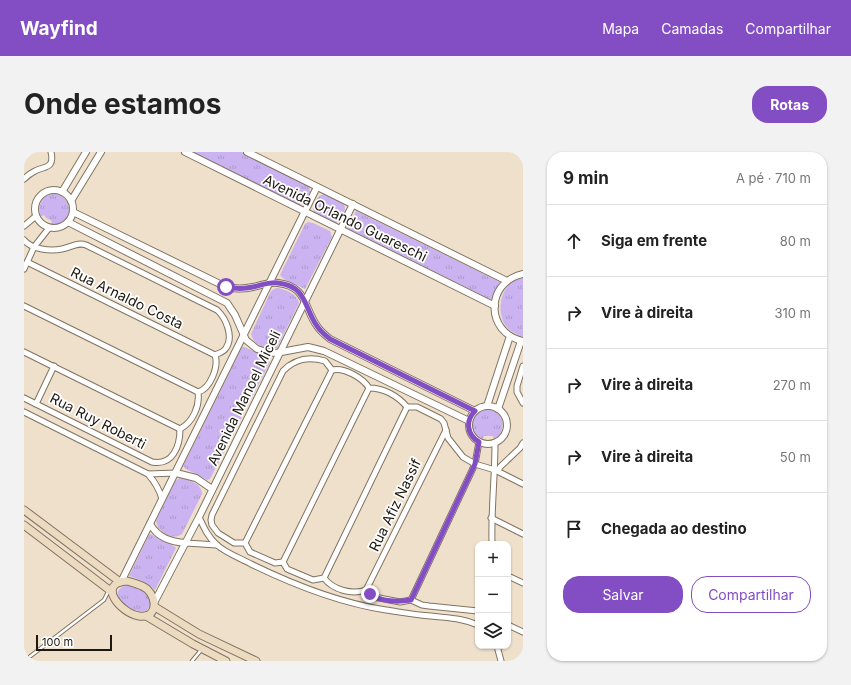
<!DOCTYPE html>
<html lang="pt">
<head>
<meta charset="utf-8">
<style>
  body { margin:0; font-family:Inter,sans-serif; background:#f2f2f2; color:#222 }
  .controls { position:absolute; right:12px; bottom:12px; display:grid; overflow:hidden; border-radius:8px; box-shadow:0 1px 3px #0004 }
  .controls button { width:36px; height:36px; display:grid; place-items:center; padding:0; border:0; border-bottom:1px solid #e0e0e0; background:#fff; color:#222; font:20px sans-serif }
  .scale { position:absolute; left:12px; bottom:10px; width:76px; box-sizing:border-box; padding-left:4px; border:2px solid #1d1810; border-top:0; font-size:11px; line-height:14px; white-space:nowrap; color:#1d1810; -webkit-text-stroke:3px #fff; paint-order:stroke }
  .stop { position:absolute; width:12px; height:12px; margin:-9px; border:3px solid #834dc4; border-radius:50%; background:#fff }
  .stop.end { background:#834dc4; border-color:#fff; box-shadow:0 1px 4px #0008 }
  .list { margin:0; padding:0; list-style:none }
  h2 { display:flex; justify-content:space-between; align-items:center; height:52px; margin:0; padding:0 16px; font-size:17px }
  h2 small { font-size:13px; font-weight:400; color:#767676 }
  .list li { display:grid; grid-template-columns:26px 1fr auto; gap:12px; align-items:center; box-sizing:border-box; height:72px; padding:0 16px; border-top:1px solid #e0e0e0 }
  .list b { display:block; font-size:15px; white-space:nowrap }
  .list em { font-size:13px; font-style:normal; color:#767676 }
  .actions { display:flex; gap:8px; padding:12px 16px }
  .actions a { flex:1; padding:9px 0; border:1px solid #834dc4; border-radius:16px; text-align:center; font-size:14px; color:#834dc4 }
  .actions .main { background:#834dc4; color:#fff }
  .icon { flex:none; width:22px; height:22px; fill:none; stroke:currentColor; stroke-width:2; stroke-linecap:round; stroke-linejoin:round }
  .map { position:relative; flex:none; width:499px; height:509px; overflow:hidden; border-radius:16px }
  header { display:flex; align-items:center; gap:24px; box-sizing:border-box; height:56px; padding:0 20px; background:#834dc4; color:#fff }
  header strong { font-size:19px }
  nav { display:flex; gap:22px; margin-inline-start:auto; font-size:14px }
  .intro { display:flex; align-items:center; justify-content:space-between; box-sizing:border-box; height:96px; padding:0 24px }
  h1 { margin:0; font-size:28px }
  .button { padding:10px 18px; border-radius:16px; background:#834dc4; color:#fff; font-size:14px; font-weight:700 }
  main { display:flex; gap:24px; padding:0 24px }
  aside { flex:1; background:#fff; border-radius:16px; box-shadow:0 1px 3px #0004 }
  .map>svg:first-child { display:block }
  .grass { fill:url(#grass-tufts) }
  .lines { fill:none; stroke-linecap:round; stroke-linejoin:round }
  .service-casing { stroke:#817461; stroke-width:4.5 }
  .minor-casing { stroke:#817461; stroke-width:7 }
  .tertiary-casing { stroke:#817461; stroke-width:8 }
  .secondary-casing { stroke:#817461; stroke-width:9 }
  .service { stroke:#fff; stroke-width:2.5 }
  .minor { stroke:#fff; stroke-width:5 }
  .tertiary { stroke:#fff; stroke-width:6 }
  .secondary { stroke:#ecdbc0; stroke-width:7 }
  .route { stroke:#834dc4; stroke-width:5 }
  .labels { text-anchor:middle; stroke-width:3.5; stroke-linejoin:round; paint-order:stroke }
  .street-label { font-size:14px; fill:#1d1810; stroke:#fff }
</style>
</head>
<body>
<header>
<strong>Wayfind</strong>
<nav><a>Mapa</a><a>Camadas</a><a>Compartilhar</a></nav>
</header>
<div class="intro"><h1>Onde estamos</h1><a class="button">Rotas</a></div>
<main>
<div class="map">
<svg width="499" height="509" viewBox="0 0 499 509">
  <defs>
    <pattern id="grass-tufts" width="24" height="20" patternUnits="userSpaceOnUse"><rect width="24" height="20" fill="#cab3f0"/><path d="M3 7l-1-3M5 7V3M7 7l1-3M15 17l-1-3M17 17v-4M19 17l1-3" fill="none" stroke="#ad99cd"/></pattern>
  </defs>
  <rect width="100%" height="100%" fill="#efe0cb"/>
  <g class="grass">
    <polygon points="166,0 217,0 285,33 286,40 280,52 275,53"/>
    <path d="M30 41C53 47 48 75 27 72L28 69 22 66 20 63 16 65C14 53 17 44 30 41Z"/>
    <path d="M300 42 320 52C323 59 318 68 312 71L291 62C287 55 292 44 300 42Z"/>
    <polygon points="332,59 476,130 467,148 323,76"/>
    <polygon points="284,70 289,71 306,79 308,85 281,137 260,127 256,123 281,72"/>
    <path d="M499 126V185C492 182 485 179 481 173 471 157 478 128 499 126Z"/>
    <path d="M252 136C261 137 273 142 275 151L253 196C242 199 230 193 227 182L247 139Z"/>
    <path d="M218 195H221C228 199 243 203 246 210L186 327 183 328 162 317 159 314Z"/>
    <path d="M464 257C468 259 473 259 475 263 482 271 478 283 470 288L469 284H460L458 288C442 278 446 261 464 257Z"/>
    <path d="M156 326C165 327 178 332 178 342L158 382C148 389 134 380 132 369L151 329Z"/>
    <path d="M126 382C130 383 150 393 152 396L131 438 119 429 105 424 125 383Z"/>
    <path d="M102 433C115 432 135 447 122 459 105 462 80 442 102 433Z"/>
  </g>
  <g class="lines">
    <g class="service-casing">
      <g id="service">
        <polyline points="0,509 80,448 85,438"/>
        <polyline points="168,509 178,497"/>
      </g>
    </g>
    <g class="minor-casing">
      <g id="minor">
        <path d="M0 27C3 24 7 21 11 19 20 14 31 17 27 0"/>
        <polyline points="0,74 12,64"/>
        <path d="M0 88C8 98 27 99 38 97 48 95 53 90 62 93L193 158C202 166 210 185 202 196 200 200 195 201 191 203 195 215 186 237 174 240 176 254 169 270 156 277 156 294 149 314 128 310L0 246"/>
        <polyline points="3,110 191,203"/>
        <polyline points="0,117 10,95 25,76"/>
        <polyline points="0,154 174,240"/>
        <polyline points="0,200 156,277"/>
        <polyline points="499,214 493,234 493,240 499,251"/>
        <polyline points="12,252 30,214"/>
        <path d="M0 260 124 322C131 330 135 336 138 347"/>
        <polyline points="474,319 476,315 496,296 499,291"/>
        <polyline points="124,322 152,321"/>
        <path d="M175 365C180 376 184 385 193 393 202 401 216 406 227 412 270 433 315 451 362 458 376 460 391 463 407 464 423 466 439 466 454 473"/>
        <polyline points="467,366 499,382"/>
        <polyline points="162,391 193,393"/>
        <polyline points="221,391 308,218"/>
        <path d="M468 392C467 358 471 325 471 291"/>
        <polyline points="259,410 345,236"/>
        <polyline points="484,424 499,431"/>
        <polyline points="300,426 383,255"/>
        <polyline points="342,438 422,278"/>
        <polyline points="387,448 451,312 455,290"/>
        <path d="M454 459 405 454 398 453 387 448 376 450 350 445 342 438C328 443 309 438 300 426L289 428 263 417 259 410 251 411 226 400 221 391H210L194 381 188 373 187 368 188 363 259 219C271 207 284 204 301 209L308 218C320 215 339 226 345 236 360 236 374 244 383 255H393L417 267 420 271 424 286 439 305 451 312 471 318 499 332"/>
        <polyline points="484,473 499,480"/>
        <polyline points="473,494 477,509"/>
      </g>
    </g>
    <g class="tertiary-casing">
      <g id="tertiary">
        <polyline points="161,0 471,154"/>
        <polyline points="223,0 483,129"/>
        <circle cx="30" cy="57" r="19"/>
        <polyline points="38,40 62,0"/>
        <polyline points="47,49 77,0"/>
        <path d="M49 60 202 135C211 137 220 137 229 135 238 133 245 130 254 131 283 134 280 156 293 174 296 179 301 183 306 187L451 259"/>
        <polyline points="44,70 203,151 211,163 222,188 233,197 243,200 252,201 284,195 300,199 445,269"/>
        <path d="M499 122C461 130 461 181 499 189"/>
        <circle cx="464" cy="273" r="19"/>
        <polyline points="463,254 486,184"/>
        <polyline points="474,257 497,189"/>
        <polyline points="152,321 172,326 188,337"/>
        <path d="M126 372C134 386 147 390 162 391"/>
        <polyline points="97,430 293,35"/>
        <polyline points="131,449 175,365 329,52"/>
      </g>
    </g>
    <g class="secondary-casing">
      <g id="secondary">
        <polyline points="0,358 96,430"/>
        <polyline points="0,373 88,440"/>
        <path d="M103 429C110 431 117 432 123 437 134 447 133 467 115 464 96 461 72 431 103 429Z"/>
        <polyline points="131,455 175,482 232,509"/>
        <polyline points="122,464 169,492 202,509"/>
      </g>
    </g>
    <use href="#service" class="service"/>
    <use href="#minor" class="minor"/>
    <use href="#tertiary" class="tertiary"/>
    <use href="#secondary" class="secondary"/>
  </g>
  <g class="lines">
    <path class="route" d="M202 135C212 137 220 137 229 135 238 133 245 130 254 131 283 134 280 156 293 174 296 179 301 183 306 187L451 259C441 269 443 283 455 290L451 312 387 448C375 450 357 450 346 442"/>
  </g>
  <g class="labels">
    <g class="street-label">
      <text transform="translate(321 66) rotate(26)" y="5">Avenida Orlando Guareschi</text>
      <text transform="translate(103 146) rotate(26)" y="5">Rua Arnaldo Costa</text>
      <text transform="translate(220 246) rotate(-64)" y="5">Avenida Manoel Miceli</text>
      <text transform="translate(74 269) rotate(27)" y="5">Rua Ruy Roberti</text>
      <text transform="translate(371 353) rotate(-64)" y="5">Rua Afiz Nassif</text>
    </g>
  </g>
</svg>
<div class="controls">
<button>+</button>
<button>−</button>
<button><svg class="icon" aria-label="layers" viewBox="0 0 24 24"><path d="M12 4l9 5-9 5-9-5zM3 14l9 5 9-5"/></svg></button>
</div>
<div class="scale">100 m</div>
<div class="stop" style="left:202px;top:135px"></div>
<div class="stop end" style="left:346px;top:442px"></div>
</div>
<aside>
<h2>9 min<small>A pé · 710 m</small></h2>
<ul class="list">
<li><svg class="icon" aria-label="ahead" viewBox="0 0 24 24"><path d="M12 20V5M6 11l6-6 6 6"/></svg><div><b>Siga em frente</b></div><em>80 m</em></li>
<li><svg class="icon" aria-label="right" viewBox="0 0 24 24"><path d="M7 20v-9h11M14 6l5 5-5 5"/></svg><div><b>Vire à direita</b></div><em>310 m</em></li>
<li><svg class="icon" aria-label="right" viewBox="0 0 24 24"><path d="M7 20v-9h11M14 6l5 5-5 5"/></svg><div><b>Vire à direita</b></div><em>270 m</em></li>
<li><svg class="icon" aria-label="right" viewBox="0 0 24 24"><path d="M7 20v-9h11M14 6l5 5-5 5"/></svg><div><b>Vire à direita</b></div><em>50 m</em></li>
<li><svg class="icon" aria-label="arrive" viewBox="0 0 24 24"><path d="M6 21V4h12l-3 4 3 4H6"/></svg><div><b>Chegada ao destino</b></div></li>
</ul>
<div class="actions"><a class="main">Salvar</a><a>Compartilhar</a></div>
</aside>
</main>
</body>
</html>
